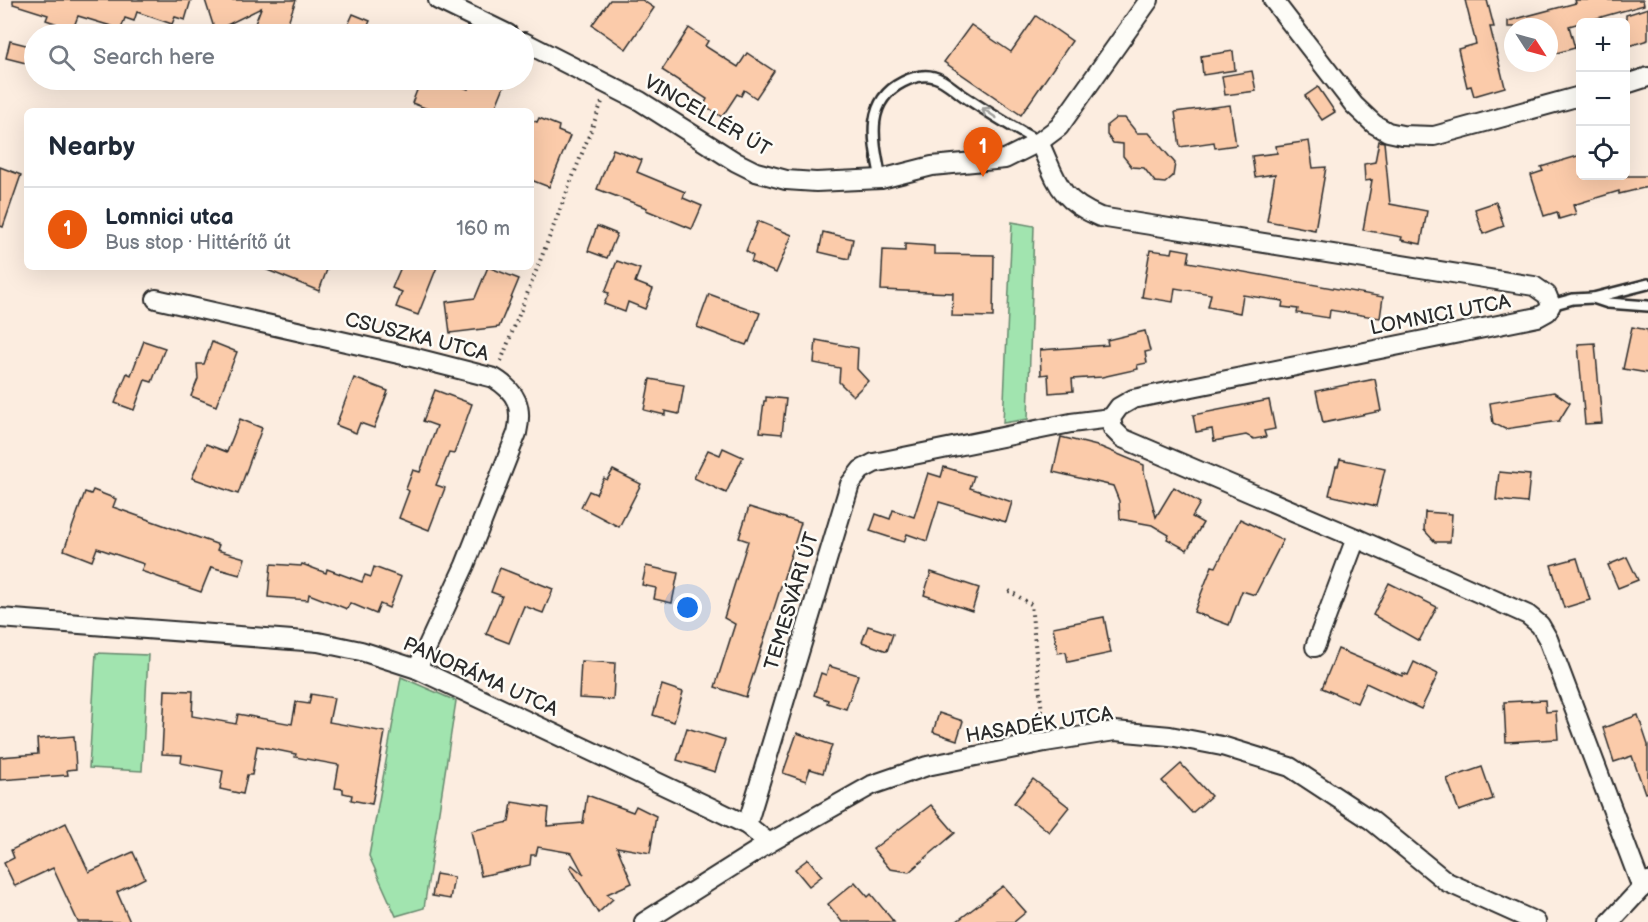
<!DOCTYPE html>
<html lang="en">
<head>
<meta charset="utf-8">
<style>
  body { margin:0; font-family:"Balsamiq Sans",sans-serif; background:#f2f2f3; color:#1f2937 }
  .controls { position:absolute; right:18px; top:18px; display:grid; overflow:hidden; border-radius:9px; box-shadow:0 6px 24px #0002 }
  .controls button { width:54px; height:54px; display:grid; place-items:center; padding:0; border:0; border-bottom:2px solid #e0e1e3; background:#fff; color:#1f2937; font:30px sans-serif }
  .compass { position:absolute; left:1504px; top:18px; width:54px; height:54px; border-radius:50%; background:#fff; box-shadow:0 6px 24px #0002; rotate:126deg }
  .you { position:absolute; left:688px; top:608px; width:21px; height:21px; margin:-15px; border:4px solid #fff; border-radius:50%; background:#1a73e8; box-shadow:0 0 0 9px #1a73e833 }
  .badge { display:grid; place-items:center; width:39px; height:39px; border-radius:50%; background:#ea580c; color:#fff; font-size:20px; font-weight:700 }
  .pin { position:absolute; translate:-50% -50px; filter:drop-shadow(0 2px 3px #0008) }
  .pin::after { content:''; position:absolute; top:32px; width:21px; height:18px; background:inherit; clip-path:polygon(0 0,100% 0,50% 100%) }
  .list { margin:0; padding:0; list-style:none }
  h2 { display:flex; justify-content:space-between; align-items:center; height:78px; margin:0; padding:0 24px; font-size:26px }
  h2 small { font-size:20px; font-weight:400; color:#747a83 }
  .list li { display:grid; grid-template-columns:39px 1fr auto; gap:18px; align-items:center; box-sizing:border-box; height:84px; padding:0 24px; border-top:2px solid #e0e1e3 }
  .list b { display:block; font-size:22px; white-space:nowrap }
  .list p { margin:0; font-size:20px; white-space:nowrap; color:#747a83 }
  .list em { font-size:20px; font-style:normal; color:#747a83 }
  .icon { flex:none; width:33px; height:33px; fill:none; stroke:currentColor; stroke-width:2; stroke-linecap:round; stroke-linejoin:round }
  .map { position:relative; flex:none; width:1648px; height:922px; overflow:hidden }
  .search { position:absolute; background:#fff; box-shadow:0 6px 24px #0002; left:24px; top:24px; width:510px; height:66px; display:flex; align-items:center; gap:15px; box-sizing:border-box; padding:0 21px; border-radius:33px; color:#747a83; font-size:22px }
  .panel { position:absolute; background:#fff; box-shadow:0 6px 24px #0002; left:24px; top:108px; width:510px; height:162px; border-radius:9px }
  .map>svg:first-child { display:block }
  .green { fill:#a1e4af; stroke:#66886d; stroke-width:1.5 }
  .building { fill:#fbcbaa; stroke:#2b2b2b; stroke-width:1.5 }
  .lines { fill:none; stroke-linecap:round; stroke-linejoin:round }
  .lane-casing { stroke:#2b2b2b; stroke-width:14 }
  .street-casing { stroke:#2b2b2b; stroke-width:22 }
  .path { stroke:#2b2b2b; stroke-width:4; stroke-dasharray:1.5 4.5; stroke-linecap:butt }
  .lane { stroke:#fdfcf7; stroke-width:9 }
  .street { stroke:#fdfcf7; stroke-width:18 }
  .oneway { stroke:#9e9e9b }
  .labels { text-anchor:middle; stroke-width:5; stroke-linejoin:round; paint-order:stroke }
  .street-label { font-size:20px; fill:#2b2b2b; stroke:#fdfcf7 }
</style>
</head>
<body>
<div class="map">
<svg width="1648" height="922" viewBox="0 0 1648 922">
  <rect width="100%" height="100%" fill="#fcede0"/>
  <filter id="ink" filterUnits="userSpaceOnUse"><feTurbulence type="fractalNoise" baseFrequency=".0167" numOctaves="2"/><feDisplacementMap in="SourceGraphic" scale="12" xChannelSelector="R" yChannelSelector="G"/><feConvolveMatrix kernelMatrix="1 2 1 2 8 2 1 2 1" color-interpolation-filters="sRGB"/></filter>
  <g filter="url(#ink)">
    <g class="green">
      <polygon points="1012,222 1034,226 1028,419 1003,423"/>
      <polygon points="96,653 148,655 142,771 89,768"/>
      <polygon points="401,677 456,701 424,908 396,916 369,856"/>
    </g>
    <g class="building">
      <polygon points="13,0 191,0 185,20 175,17 172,24 137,12 134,21 125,18 121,29 78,16 73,29 46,20 48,15 13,4"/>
      <polygon points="205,0 296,0 288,22 317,32 317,34 251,34 261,8 215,31"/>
      <polygon points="610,0 642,0 654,8 626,49 592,25"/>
      <polygon points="1465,0 1487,0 1494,27 1490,27 1505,87 1474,96 1471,86 1467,87 1458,49 1476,44"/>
      <polygon points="1575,0 1643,0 1644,5 1569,26 1575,48 1549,55 1549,27 1508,27 1508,21 1576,3"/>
      <polygon points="1648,8 1648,40 1626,47 1626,15"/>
      <polygon points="353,14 370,21 364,34 344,34"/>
      <polygon points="1036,16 1072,41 1021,115 944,62 971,25 1011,52"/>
      <polygon points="689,28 708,41 705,46 738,67 747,53 774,71 756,98 744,90 741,96 737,94 722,117 704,105 707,99 662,70"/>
      <polygon points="10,41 34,47 30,64 6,58"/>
      <polygon points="1233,51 1235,70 1203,75 1201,56"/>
      <polygon points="1252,71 1256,91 1225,95 1222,76"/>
      <polygon points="421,80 445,80 468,89 472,80 495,80 505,84 494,111 433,111 412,103"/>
      <polygon points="1318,87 1335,112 1322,120 1305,96"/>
      <polygon points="1230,105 1236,145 1215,148 1214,142 1180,147 1175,112"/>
      <polygon points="539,118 559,126 558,131 570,136 549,187 531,180 531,120 537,122"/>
      <polygon points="1116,118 1125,118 1137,133 1149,133 1175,163 1173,176 1165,183 1155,182 1144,168 1132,167 1123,156 1123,144 1113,143 1107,135 1107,125"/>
      <polygon points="1309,141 1313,168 1326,167 1315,230 1267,221 1275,174 1255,177 1252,156 1277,153 1276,146"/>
      <polygon points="1379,141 1384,142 1390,204 1427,211 1421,244 1401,240 1402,237 1363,230 1372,180 1365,181 1364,164 1375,162"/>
      <polygon points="613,149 642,160 637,172 685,192 683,198 702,206 692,229 646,210 647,208 597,189"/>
      <polygon points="1581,155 1581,176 1648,176 1648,187 1619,194 1619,191 1573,205 1576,214 1559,219 1557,212 1544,216 1531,175 1543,171 1541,167"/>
      <polygon points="0,167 21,175 3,227 0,226"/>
      <polygon points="1496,202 1504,226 1483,234 1475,209"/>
      <polygon points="758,221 792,235 776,273 751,262 753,256 746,251"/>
      <polygon points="597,226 617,234 607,258 588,251"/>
      <polygon points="823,232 853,239 849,259 819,252"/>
      <polygon points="905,244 934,246 934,254 994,255 993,317 952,316 953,293 881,290 883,250 905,251"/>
      <polygon points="1173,248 1190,251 1188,262 1383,297 1380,318 1330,310 1329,318 1297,313 1298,309 1282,307 1283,301 1243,295 1240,313 1208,307 1211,294 1175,288 1173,302 1142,297 1150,250 1172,253"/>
      <polygon points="617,261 640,269 635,282 653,289 645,309 628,302 625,312 604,304 609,293 605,292"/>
      <polygon points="260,267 328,267 319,291"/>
      <polygon points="401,267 437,267 418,315 396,307 402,292 392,288"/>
      <polygon points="488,267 519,279 499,327 450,333 446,302 475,298"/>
      <polygon points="709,294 760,313 749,342 748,341 746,345 697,327"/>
      <polygon points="1632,327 1648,330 1648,373 1623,369"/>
      <polygon points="1145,331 1150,351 1145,352 1147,363 1137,365 1138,369 1102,377 1072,379 1073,391 1049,393 1048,374 1041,375 1040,350 1108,345 1107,340"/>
      <polygon points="816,340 858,348 857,369 868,381 853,396 839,382 840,368 814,363"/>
      <polygon points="144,341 165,348 152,382 145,380 134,410 115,403 127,373 131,375"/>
      <polygon points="212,342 237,352 216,406 191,396 198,379 197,364 204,364"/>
      <polygon points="1595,343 1602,423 1585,424 1578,344"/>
      <polygon points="354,378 388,391 374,428 360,423 356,433 336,425"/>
      <polygon points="650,379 684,385 679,414 665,411 665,415 644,410"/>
      <polygon points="1375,379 1381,411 1323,423 1316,391"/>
      <polygon points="435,390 472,404 454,454 449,453 436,485 445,488 429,530 399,518 409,491 406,489 413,470 420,472 437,426 423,421"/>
      <polygon points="1554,392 1570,403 1559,421 1505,429 1493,423 1490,403"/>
      <polygon points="766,397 786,399 782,434 760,432 764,401 766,401"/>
      <polygon points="1269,400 1275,429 1264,431 1266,437 1254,439 1246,435 1214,441 1212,429 1196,432 1193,415"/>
      <polygon points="240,419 262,428 238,494 192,478 206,444 227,452"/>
      <polygon points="1061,437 1101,447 1144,465 1144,472 1156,517 1174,487 1200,503 1192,517 1203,523 1187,550 1167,539 1169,535 1152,525 1120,519 1119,501 1113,486 1053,472"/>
      <polygon points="723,448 743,457 726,493 694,478 708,450 720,455"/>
      <polygon points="1340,459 1385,469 1376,506 1329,495 1336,466 1338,466"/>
      <polygon points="944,467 974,476 970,488 1012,502 1006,522 939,502 927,541 907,534 904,542 870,531 876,514 890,519 893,510 914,517 928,473 941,477"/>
      <polygon points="613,470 641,484 619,527 581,507 589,491 596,494 604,478 607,480"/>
      <polygon points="1499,472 1530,475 1527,503 1496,500"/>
      <polygon points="93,490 116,499 113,507 219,545 217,550 245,558 240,575 211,567 201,592 141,571 144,564 97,548 92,561 64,550 85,492 91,494"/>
      <polygon points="749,507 801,523 746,697 715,687 735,624 724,618 748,541 739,538"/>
      <polygon points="1425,512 1452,514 1450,542 1435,542 1424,530"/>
      <polygon points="1240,519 1283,540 1255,595 1242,591 1229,625 1194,612 1212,566 1216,567"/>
      <polygon points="1627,557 1638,580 1618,588 1608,565"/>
      <polygon points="1577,558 1590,600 1564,608 1551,565"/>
      <polygon points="271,564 301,566 302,564 326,573 327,569 362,582 365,575 371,577 374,567 401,577 389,608 380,604 376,614 350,603 347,609 309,594 308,600 268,597"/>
      <polygon points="646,566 678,573 672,603 654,599 656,588 642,585"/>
      <polygon points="500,568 553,589 543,613 524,606 509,643 486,634 502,596 491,592"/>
      <polygon points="931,572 979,588 972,611 924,595"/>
      <polygon points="1389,583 1437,607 1419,641 1373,615"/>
      <polygon points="1104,617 1111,653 1068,662 1066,652 1058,653 1053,627"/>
      <polygon points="868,626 893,634 887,651 862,642"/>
      <polygon points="1338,649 1402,676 1403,673 1408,675 1414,662 1438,674 1421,709 1366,683 1357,703 1322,688"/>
      <polygon points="581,661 615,663 613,700 579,698"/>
      <polygon points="829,666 858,675 846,709 827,703 828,700 814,695 821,673 826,675"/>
      <polygon points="662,685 683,692 674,722 653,715"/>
      <polygon points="165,690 193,691 192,716 236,724 238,714 292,724 296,702 309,704 311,694 334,698 329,722 385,732 372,804 351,800 352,795 343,793 343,789 335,788 339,765 295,757 296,754 257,746 252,775 247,775 243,794 220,789 223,771 181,763 182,755 162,754"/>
      <polygon points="1545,700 1546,712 1556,711 1558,739 1506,742 1504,702"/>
      <polygon points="939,713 963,721 957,740 933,732"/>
      <polygon points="1638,715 1648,745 1648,792 1645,793 1632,756 1614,762 1603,728"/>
      <polygon points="687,728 725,740 715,772 677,760"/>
      <polygon points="797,733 832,745 823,773 810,769 806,781 783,773"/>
      <polygon points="74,736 76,769 67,770 68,775 0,780 0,757 38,754 37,739"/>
      <polygon points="1181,764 1211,796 1192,813 1162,781"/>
      <polygon points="1482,767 1493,799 1459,811 1447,779"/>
      <polygon points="1033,779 1069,807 1049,832 1014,803"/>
      <polygon points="587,795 633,812 636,806 656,816 650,853 617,847 632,883 607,894 613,899 598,913 570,867 572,865 584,875 572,853 538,847 536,855 531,855 530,865 481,876 471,831 509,822 512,802 549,808 547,826 583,823"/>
      <polygon points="931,805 955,833 909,872 890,869 873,849"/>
      <polygon points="66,823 89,872 133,852 145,878 117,892 130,922 78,922 53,868 15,886 4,863 14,858 11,850"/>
      <polygon points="808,859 822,876 809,886 795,869"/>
      <polygon points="436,874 454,877 450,899 432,896"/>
      <polygon points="855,882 868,897 871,894 894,922 842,922 828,904"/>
      <polygon points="1003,886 1026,912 1014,922 956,922"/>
    </g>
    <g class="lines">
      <g class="lane-casing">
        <g id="lane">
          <path d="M881 179C874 143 863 102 903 82 913 77 924 74 934 77 944 79 956 91 965 97 989 113 1014 128 1039 142"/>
          <polyline points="1593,298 1608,303 1648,306"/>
          <polyline points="1551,305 1573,299 1593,298 1648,284"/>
        </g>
      </g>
      <g class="street-casing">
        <g id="street">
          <polyline points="438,0 508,34"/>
          <polyline points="1273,0 1354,105 1374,124 1388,132 1402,135 1434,136 1580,96"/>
          <polyline points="524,42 640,101 736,162 756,172 786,180 816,182 881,179 932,166 1005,159 1039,142 1059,127 1149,0"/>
          <polyline points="1626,84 1648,77"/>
          <path d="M1039 142C1057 180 1057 199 1100 217L1534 286 1547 295 1551 305 1547 312 1538 317 1133 399 1119 407 1111 418 1113 429 1122 438 1356 538 1528 615 1540 625 1548 639 1642 888"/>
          <path d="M156 299 412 357 494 378C517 392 523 407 517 433L465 565 417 669"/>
          <polyline points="0,618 318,642 361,651 417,669 716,810 747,825 769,843 644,922"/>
          <polyline points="1315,647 1356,538"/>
          <polyline points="747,825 850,484 861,470 874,463 1071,423 1111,418"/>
          <polyline points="769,843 872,785 927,766 1045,742 1115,731 1170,736 1222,746 1290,767 1371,820 1447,882 1536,922"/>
          <polyline points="1610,922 1648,881"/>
        </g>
      </g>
      <g class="path">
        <polyline points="501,361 602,102"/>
        <polyline points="1009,591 1031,604 1043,723"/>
      </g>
      <use href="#lane" class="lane"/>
      <use href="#street" class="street"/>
    </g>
    <defs><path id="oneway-shaft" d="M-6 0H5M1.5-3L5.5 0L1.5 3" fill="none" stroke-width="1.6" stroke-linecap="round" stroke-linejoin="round" transform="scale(1.5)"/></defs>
    <use class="oneway" href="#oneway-shaft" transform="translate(989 113) rotate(-146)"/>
  </g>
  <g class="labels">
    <g class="street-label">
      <text transform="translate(708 115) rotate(30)" y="7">VINCELLÉR ÚT</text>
      <text transform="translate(1440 314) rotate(-11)" y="7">LOMNICI UTCA</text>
      <text transform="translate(417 336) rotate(14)" y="7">CSUSZKA UTCA</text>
      <text transform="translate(791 601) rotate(-73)" y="7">TEMESVÁRI ÚT</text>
      <text transform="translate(481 676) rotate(24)" y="7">PANORÁMA UTCA</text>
      <text transform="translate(1039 724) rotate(-9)" y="7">HASADÉK UTCA</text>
    </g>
  </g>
</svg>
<div class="controls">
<button>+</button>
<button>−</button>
<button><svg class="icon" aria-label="locate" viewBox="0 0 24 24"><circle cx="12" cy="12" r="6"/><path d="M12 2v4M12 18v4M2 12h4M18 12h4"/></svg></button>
</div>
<svg class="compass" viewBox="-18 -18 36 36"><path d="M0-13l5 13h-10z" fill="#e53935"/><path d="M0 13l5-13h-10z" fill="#747a83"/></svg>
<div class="you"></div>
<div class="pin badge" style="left:983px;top:177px">1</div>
<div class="search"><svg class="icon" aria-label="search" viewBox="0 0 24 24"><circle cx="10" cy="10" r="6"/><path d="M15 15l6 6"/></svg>Search here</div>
<section class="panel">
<h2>Nearby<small></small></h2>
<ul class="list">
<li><span class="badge">1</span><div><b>Lomnici utca</b><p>Bus stop · Hittérítő út</p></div><em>160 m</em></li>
</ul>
</section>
</div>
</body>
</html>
